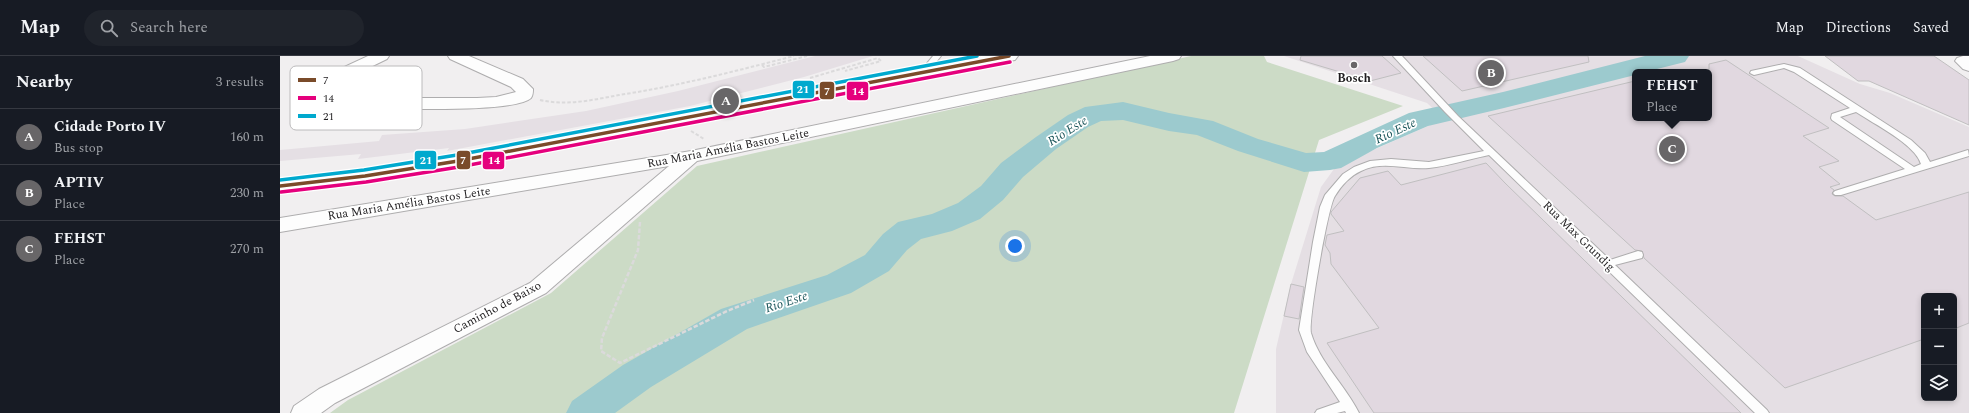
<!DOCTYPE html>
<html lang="en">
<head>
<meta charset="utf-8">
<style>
  body { margin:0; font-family:Spectral,serif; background:#20242c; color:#f1f3f6 }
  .controls { position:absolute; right:12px; bottom:12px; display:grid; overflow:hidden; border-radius:6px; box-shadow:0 2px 6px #0003 }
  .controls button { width:36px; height:36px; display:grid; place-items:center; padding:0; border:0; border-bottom:1px solid #363941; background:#171b24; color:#f1f3f6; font:20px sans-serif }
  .you { position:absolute; left:735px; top:190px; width:14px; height:14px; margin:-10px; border:3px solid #fff; border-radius:50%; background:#1a73e8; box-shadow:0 0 0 6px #1a73e833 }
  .badge { display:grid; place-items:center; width:26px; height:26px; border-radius:50%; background:#686668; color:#fff; font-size:13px; font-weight:700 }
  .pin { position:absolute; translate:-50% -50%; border:2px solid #fff; box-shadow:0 1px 4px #0006 }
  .popup { position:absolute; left:1352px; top:13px; width:80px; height:52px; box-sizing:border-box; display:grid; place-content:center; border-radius:6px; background:#171b24; filter:drop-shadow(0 1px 3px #0005); font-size:13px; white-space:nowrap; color:#9ea1a6 }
  .popup b { font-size:15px; color:#f1f3f6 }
  .popup::after { content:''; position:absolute; left:50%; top:100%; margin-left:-8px; border:8px solid transparent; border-top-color:#171b24 }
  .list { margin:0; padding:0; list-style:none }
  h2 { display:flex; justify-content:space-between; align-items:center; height:52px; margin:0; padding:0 16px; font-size:17px }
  h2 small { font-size:13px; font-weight:400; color:#9ea1a6 }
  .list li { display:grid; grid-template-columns:26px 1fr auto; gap:12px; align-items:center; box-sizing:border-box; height:56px; padding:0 16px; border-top:1px solid #363941 }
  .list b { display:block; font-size:15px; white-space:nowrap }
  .list p { margin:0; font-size:13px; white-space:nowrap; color:#9ea1a6 }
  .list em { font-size:13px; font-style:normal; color:#9ea1a6 }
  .icon { flex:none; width:22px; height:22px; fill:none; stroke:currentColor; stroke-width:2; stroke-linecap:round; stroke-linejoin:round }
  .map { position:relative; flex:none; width:1689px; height:357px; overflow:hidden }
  header { display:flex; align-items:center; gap:24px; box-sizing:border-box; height:56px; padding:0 20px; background:#171b24; border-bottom:1px solid #363941 }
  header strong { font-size:19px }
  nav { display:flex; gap:22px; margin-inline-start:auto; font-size:14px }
  .search { width:280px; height:36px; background:#20242c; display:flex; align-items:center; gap:10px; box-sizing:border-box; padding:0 14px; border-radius:22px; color:#9ea1a6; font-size:15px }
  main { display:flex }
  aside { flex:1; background:#171b24 }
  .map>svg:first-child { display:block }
  .built { fill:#e5dfe4; fill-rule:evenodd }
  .green { fill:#ccdbc6 }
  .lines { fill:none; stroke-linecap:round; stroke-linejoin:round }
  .river { fill:#9ccace; fill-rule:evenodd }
  .building { fill:#e1d8e0; stroke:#c0bfc0 }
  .lane-casing { stroke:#aeadae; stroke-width:2 }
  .street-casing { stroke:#aeadae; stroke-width:2 }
  .primary-casing { stroke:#aeadae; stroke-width:2 }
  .path-far1 { stroke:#dbdadb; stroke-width:2; stroke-dasharray:3.5 2; stroke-linecap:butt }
  .path { stroke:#dbdadb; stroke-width:2.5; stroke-dasharray:4.5 2; stroke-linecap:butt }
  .lane { fill:#fdfdfd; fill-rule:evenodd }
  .street { fill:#fdfdfd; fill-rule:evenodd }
  .primary { fill:#fdfdfd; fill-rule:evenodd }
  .bus-1-casing { stroke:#fff; stroke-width:6 }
  .bus-2-casing { stroke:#fff; stroke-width:6 }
  .bus-3-casing { stroke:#fff; stroke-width:6 }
  .bus-1 { stroke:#7a4b2a; stroke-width:3.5 }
  .bus-2 { stroke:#e5007d; stroke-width:3.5 }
  .bus-3 { stroke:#00a9ce; stroke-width:3.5 }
  .poi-dot { fill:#686668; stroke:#fff; stroke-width:1.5 }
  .labels { text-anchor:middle; stroke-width:3.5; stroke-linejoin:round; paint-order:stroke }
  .poi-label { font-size:12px; font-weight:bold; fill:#1e1c1e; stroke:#fff }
  .street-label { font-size:12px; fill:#1e1c1e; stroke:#fff }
  .water-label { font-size:13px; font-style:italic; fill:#1c565b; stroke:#fff }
  .key { fill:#fff; stroke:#bcbbbc; stroke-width:1 }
  .key-label { font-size:11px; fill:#1e1c1e }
  .line-badge { stroke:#fff; stroke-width:1.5 }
  .badge-label { font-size:11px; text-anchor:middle; font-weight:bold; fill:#fff }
</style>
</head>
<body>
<header>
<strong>Map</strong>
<div class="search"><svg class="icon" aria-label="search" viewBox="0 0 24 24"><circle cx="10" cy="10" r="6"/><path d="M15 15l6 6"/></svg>Search here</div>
<nav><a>Map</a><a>Directions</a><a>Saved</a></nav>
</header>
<main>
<aside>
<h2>Nearby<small>3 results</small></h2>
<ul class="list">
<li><span class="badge">A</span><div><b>Cidade Porto IV</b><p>Bus stop</p></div><em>160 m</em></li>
<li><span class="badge">B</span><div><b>APTIV</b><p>Place</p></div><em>230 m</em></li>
<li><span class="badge">C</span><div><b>FEHST</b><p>Place</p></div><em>270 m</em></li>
</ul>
</aside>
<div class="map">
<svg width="1689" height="357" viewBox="0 0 1689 357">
  <rect width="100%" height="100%" fill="#f1eff0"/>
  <g class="built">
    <polygon points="535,0 593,0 524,21 410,50 167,95 169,92 78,103 81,98 0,105 0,94 99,85 102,79 185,73 306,55 398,35"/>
    <path d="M1004 0H1518L1580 28 1610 37 1689 71V357H996V293L1011 228 1041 131 1054 113 1066 106 1164 63 1147 47ZM1355 16H1429V62H1355ZM1644 240H1674V342H1644Z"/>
  </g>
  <polygon class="green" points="911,0 984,0 987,6 1123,50 1039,84 954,357 50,357 68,344 271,237 417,110"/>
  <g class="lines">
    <polygon class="river" points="1365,0 1409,0 1405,6 1365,16 1355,16 1355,19 1224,52 1148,70 1097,92 1061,112 1050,114 1024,116 958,95 917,79 889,75 843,64 821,65 808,71 776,93 743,121 723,144 700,163 672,175 641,183 627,194 609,215 571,237 467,273 371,331 335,357 286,357 292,345 343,309 441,253 547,219 585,199 603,178 618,166 652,158 678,147 701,130 721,107 756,81 788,59 805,51 843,46 889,57 933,65 978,83 1026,97 1044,96 1129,57 1223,36"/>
  </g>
  <g class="building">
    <polygon points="1021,0 1102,0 1121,17 1090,25 1020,4"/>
    <polygon points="1143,0 1308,0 1309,6 1182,35"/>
    <polygon points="1545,0 1654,0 1689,24 1689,69 1589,25 1578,25"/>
    <polygon points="1446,4 1549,72 1523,80 1559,105 1539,111 1560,128 1550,131 1554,134 1552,138 1555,140 1563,140 1596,164 1689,136 1689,267 1674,273 1674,240 1644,240 1644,283 1505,332 1364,202 1362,195 1355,194 1208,60 1355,25 1355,62 1429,62 1429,8"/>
    <polygon points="1206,107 1225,127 1461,357 1094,357 1047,287 1099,272 1051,208 1050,197 1045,189 1047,179 1064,175 1051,158 1051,156 1080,122 1108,115 1121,129"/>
    <polygon points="1011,228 1024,231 1019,263 1004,260"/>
  </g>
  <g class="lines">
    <g class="lane-casing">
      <g id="lane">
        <polygon points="653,0 661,0 646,19 640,19 639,17"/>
        <path d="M1113 0H1122L1178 60 1330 204 1358 195 1362 196 1363 199 1362 202 1335 209 1487 354 1489 357H1475L1209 99C1189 103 1169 110 1149 112 1126 114 1103 104 1081 115 1070 120 1061 130 1055 140 1048 150 1028 266 1031 277 1040 307 1065 329 1079 357H1066L1065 355 1057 357H1035L1037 354 1060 346 1027 296 1019 274 1033 186 1040 151 1045 139 1063 118 1074 111 1090 105 1111 103 1149 106 1204 95 1165 56Z"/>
        <path d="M1504 8 1520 12 1631 84 1645 97 1650 106 1688 94 1689 100 1561 139H1555L1553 137 1555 135 1625 113 1552 64 1551 62 1552 58 1570 52 1514 16 1504 12 1474 19 1470 17 1471 15ZM1576 56C1594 68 1635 88 1641 108L1634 111 1560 61Z"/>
      </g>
    </g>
    <g class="street-casing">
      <g id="street">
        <path d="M88 0H109L107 3 35 38 100 42H197L216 41 236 36 231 31 170 3 168 0H189L243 23 253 33C253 36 253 39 251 42 232 60 65 51 32 49L26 48 15 37 17 33Z"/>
        <polygon points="870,0 901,0 899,3 893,5 417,105 266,237 55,347 41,357 11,357 14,350 39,333 250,227 389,110 0,176 0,162 411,95"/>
        <polygon points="1683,0 1689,0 1689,15 1683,13 1675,5 1677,2"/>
      </g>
    </g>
    <g class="primary-casing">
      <polygon id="primary" points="701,0 738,0 735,4 729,5 178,111 85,127 0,137 0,123 85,113 178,99"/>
    </g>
    <g class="path-far1">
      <polyline points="482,9 484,11 527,0"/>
      <polyline points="530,22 598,2 601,5 565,15"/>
      <path d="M260 44C286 50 313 44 339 39 398 30 456 15 514 0"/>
      <polyline points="411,75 424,83"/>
    </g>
    <polyline class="path" points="360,166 358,194 322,282 321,295 340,307 445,256 474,244"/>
    <use href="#lane" class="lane"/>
    <use href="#street" class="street"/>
    <use href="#primary" class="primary"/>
    <g class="bus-1-casing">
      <polyline id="bus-1" points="0,130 85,120 178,105 729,0"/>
    </g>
    <g class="bus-2-casing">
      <polyline id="bus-2" points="1,136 86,126 179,111 730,6"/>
    </g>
    <g class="bus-3-casing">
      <polyline id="bus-3" points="0,124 84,114 177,99 697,0"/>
    </g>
    <use href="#bus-1" class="bus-1"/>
    <use href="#bus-2" class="bus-2"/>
    <use href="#bus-3" class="bus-3"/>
  </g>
  <circle class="poi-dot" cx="1074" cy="9" r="4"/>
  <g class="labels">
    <g class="poi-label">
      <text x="1074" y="26">Bosch</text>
    </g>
    <g class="street-label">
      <text transform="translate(448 92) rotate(-11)" y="4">Rua Maria Amélia Bastos Leite</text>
      <text transform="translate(129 147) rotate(-9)" y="4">Rua Maria Amélia Bastos Leite</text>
      <text transform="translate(1299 180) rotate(44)" y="4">Rua Max Grundig</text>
      <text transform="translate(217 251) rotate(-28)" y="4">Caminho de Baixo</text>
    </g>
    <g class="water-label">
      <text transform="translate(787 74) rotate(-32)" y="5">Rio Este</text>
      <text transform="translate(1115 74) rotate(-25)" y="5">Rio Este</text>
      <text transform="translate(506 245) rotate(-18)" y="5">Rio Este</text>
    </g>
  </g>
  <rect x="10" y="10" width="132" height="64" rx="6" class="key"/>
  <rect x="18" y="22" width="18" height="4" fill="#7a4b2a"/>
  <rect x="18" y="40" width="18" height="4" fill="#e5007d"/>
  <rect x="18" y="58" width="18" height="4" fill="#00a9ce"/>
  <g class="key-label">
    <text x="43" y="28">7</text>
    <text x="43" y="46">14</text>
    <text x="43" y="64">21</text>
  </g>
  <g class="line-badge">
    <rect x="512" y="24" width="23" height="19" rx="4" fill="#00a9ce"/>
    <rect x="539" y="25" width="16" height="19" rx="4" fill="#7a4b2a"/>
    <rect x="566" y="25" width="23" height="20" rx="4" fill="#e5007d"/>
    <rect x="176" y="94" width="15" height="20" rx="4" fill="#7a4b2a"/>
    <rect x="134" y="94" width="23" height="20" rx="4" fill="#00a9ce"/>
    <rect x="202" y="95" width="23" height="19" rx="4" fill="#e5007d"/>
  </g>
  <g class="badge-label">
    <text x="523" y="37">21</text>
    <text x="547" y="39">7</text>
    <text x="578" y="39">14</text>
    <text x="183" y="108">7</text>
    <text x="146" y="108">21</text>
    <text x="214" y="108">14</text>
  </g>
</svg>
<div class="controls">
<button>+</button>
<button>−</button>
<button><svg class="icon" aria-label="layers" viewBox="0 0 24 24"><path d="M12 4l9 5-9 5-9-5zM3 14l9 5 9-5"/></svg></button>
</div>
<div class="you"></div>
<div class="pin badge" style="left:446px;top:45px">A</div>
<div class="pin badge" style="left:1211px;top:17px">B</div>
<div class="pin badge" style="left:1392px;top:93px">C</div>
<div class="popup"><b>FEHST</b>Place</div>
</div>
</main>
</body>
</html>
